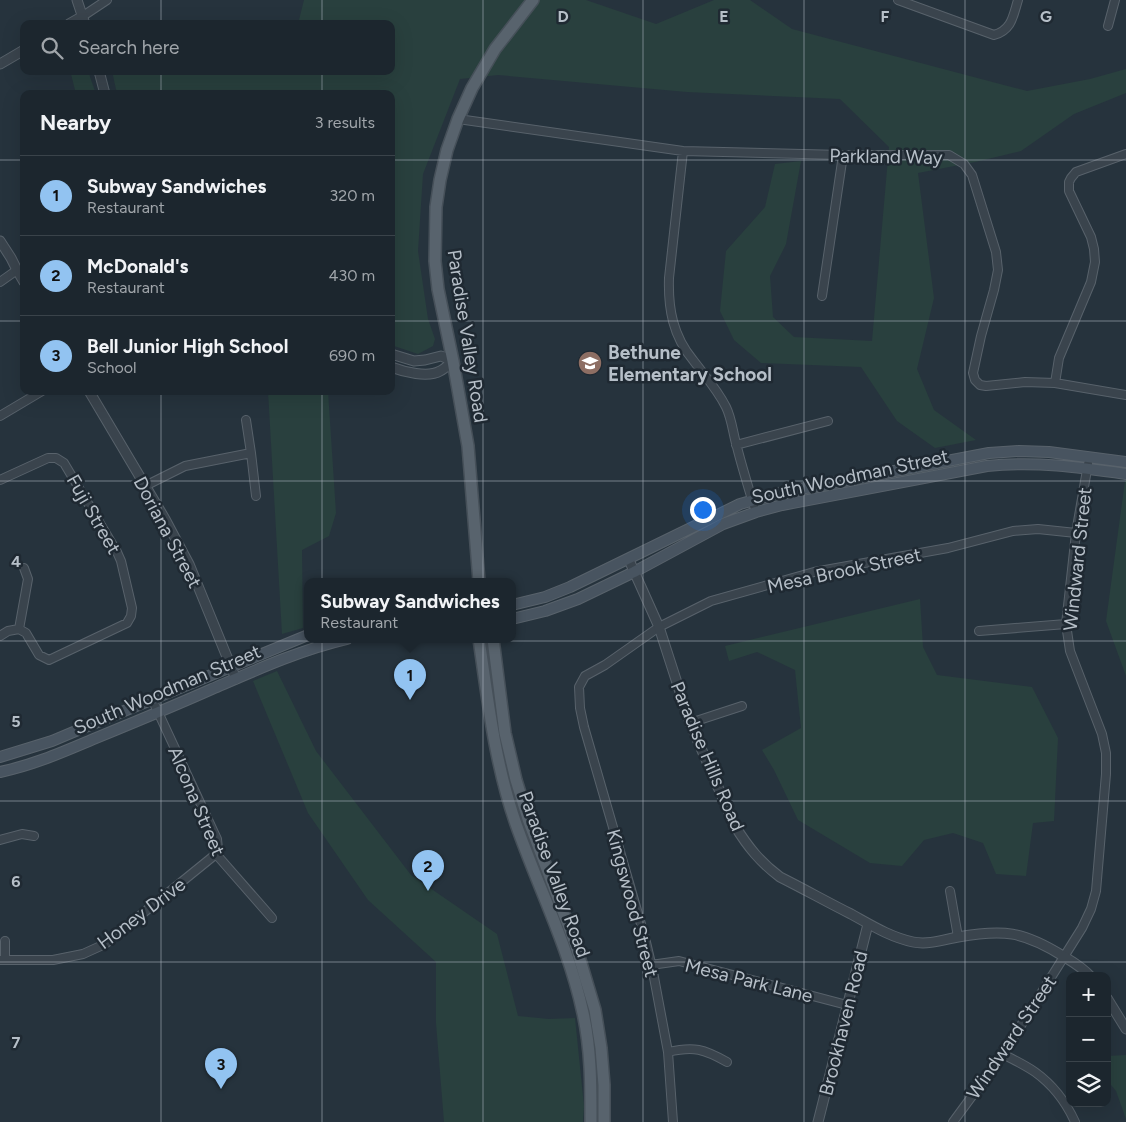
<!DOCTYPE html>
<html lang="en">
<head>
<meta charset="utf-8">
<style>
	:root { --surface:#1c262e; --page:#29323a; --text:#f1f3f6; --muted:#a0a5aa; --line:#3a434a; --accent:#92c3f1 }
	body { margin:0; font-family:Figtree,sans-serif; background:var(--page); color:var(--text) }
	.controls { position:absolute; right:15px; bottom:15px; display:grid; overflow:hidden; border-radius:10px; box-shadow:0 5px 20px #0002 }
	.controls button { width:45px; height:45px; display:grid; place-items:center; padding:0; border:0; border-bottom:1px solid var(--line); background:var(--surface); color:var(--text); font:25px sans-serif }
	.you { position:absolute; left:702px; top:509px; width:18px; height:18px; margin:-12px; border:4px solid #fff; border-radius:50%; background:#1a73e8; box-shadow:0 0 0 8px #1a73e833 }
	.badge { display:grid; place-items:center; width:32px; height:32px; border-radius:50%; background:var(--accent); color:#111; font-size:16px; font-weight:700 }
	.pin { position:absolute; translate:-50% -41px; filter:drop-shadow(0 1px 2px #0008) }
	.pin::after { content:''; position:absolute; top:26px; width:18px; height:15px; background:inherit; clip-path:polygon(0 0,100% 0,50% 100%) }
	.popup { position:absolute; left:304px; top:578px; width:212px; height:65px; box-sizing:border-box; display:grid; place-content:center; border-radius:10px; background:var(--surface); filter:drop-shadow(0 1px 4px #0005); font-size:16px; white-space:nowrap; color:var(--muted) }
	.popup b { font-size:19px; color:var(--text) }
	.popup::after { content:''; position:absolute; left:50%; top:100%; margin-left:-10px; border:10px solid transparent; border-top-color:var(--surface) }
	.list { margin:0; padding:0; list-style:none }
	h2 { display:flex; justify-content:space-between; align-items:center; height:65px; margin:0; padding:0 20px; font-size:21px }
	h2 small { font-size:16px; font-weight:400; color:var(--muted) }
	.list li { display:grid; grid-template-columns:32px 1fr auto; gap:15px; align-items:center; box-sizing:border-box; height:80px; padding:0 20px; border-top:1px solid var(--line) }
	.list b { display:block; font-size:19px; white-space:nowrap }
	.list p { margin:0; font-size:16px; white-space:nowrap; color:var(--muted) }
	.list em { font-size:16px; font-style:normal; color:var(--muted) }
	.icon { flex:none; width:28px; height:28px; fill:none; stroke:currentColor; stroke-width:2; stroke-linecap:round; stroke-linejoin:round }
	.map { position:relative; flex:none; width:1126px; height:1122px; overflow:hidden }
	.search { position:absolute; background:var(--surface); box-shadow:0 5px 20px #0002; left:20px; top:20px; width:375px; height:55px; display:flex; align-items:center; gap:12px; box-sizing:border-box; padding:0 18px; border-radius:10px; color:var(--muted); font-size:19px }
	.panel { position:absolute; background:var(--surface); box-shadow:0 5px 20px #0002; left:20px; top:90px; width:375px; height:305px; border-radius:10px }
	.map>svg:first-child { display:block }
</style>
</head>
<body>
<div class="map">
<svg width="1126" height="1122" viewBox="0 0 1126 1122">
	<rect width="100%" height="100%" fill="#26333d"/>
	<path fill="#29403e" d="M 304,0 L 586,0 L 656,24 L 714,0 L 750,0 L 792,29 L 1027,91 L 1090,79 L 1126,69 L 1126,93 L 1074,114 L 1021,151 L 975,162 L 918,173 L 934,298 L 917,369 L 934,410 L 976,440 L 935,448 L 897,421 L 861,367 L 761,363 L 734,340 L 720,311 L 726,251 L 765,207 L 775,164 L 801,161 L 786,244 L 770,276 L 773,317 L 794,337 L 872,341 L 889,147 L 840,99 L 687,92 L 498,75 L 460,79 L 423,174 L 418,251 L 428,319 L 435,339 L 433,346 L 418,354 L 391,345 L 391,94 L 117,94 L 112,71 L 391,71 L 391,24 L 298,24 Z
		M 79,71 L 88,71 L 96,94 L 76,94 L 71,74 Z
		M 268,391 L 328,391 L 336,513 L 329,536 L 302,550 L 303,628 L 282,634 Z
		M 1125,481 L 1126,481 L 1126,676 L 1106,621 Z
		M 920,599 L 923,647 L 937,675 L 1032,687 L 1058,738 L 1054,821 L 1033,823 L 1026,876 L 996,874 L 983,843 L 953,833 L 924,840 L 902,866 L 870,863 L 798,820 L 774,770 L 762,750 L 801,728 L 795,670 L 757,652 L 729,661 L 725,646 Z
		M 277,671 L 316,751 L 411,875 L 497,934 L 518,1016 L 549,1019 L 575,1018 L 584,1106 L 583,1122 L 444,1122 L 436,1023 L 436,962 L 368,900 L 308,813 L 253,681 Z
		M 1126,1055 L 1126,1119 L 1116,1091 L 1107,1080 L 1107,1056 Z"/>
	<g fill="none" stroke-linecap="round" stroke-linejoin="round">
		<g stroke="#58626b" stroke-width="10">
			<path id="minor" d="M 898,0 L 994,35 C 1012,30 1013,16 1018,0
				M 83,16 L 107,0
				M 1108,26 L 1115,0
				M 458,119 L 683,151 L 843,155 L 949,155 L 964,164 L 972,175 L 996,252 L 998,270 L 994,290 L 981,336 L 973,373 L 975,380 L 980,385 L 986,386 L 1025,382 L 1055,383 L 1126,395
				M 683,151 L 669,278 C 668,309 673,336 693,360 C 705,376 717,389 726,407 C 732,419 733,434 737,447 C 742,467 748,486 754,506
				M 0,282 L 17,270
				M 822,296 L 843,155
				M 1055,383 L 1059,358 L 1091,282 L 1095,262 L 1094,249 L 1091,237 L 1069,191 L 1069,182 L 1071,178 L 1076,172 L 1126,154
				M 0,416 L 42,391
				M 246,420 L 251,453
				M 736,445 L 828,421
				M 0,480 L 48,458 L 56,458 L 64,463 L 117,552 L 121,561 L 132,608 L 131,616 L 127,623 L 49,660 L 39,655 L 26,633 L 19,629
				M 145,486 L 185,466 L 251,453 L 256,496
				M 19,629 L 28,579 L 24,568
				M 979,631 L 1066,624
				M 0,636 L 8,631 L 19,629
				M 152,699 L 217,839 L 218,849 L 216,854
				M 690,723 L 742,706
				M 0,840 L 22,834 L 34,836
				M 216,854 L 272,918
				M 950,891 L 958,937
				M 0,960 L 53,960 L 83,954 L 105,944 L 216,854
				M 5,960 L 5,941
				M 651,965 L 679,961 L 847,1005
				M 668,1052 C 694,1046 704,1049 727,1062
				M 1003,1054 C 1014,1060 1025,1065 1035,1072 C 1053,1085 1066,1102 1075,1122
				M 673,1122 L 668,1052 L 653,972 L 645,938 L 584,727 L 580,708 L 579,687 L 585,676 L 605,665 L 659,627 L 711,601 L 814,572 L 948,548 L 1013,531 L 1038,529 L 1076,533
				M 953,1122 L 1003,1054 L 1082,928 L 1091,909 L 1096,891 L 1106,774 L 1106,753 L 1102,734 L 1070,651 L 1066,624 L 1076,533 L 1088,464"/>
		</g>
		<g stroke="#58626b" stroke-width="11">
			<path id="tertiary" d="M 77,0 L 85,24
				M 69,24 L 83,16
				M 0,64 L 24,50
				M 99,71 L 105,94
				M 0,241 L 11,258 L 17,270 L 24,282
				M 391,354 L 414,361 L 425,360 L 441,356 L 453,361
				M 391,367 C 404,372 428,378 440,371 C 445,369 449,364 453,361
				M 89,391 L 165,519 L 189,564 L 236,679
				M 629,560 L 659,627 L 690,723 L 735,826 C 748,847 760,862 780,877 C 804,889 827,902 851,914 C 871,925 890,937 913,942 C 928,945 943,940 958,937 C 1003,929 1023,931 1063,956 C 1073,962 1082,967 1090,976
				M 1107,998 L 1126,1029
				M 818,1122 L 868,924"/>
		</g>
		<g stroke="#58626b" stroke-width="12">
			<path id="secondary" d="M 512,605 L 545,597 L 570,587 L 740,504 L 779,493 L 989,453 L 1019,451 L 1049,452 L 1126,462
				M 512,619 L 545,611 L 578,599 L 634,572 L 723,524 L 756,512 L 782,505 L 987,466 C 1036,461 1078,467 1126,474
				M 0,757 L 52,741 L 71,733 L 308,635
				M 0,772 C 34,765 65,751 96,738 C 135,722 174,706 212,689 C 256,670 300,650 347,639"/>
		</g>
		<g stroke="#465059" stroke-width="14">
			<path id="primary" d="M 479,581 L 468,446 L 453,361 L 438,289 L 435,261 L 436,207 L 440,180 L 447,150 L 458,119 L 472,88 L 495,49 L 533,0
				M 479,639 C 488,701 495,764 516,824 C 538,887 569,947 583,1013 C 591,1049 591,1085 591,1122
				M 493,639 L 505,733 L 516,780 L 528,819 L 575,943 L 595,1010 L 601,1048 L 604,1085 L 604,1122"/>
		</g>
		<use href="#minor" stroke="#3a444d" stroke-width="8"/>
		<use href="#tertiary" stroke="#3a444d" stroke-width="9"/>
		<use href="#secondary" stroke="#485460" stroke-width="10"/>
		<use href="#primary" stroke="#58636d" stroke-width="11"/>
	</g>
	<path fill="none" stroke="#b6bfc8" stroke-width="1" stroke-opacity="0.55" d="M 161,0 L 161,24M 322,0 L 322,24M 483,0 L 483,1122M 643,0 L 643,1122M 804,0 L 804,1122M 965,0 L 965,1122M 161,71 L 161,94M 322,71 L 322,94M 0,160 L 24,160M 391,160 L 1126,160M 0,321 L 24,321M 391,321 L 1126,321M 161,391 L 161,1122M 322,391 L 322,1122M 0,481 L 1126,481M 0,641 L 1126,641M 0,801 L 1126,801M 0,962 L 1126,962"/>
	<defs>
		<g id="school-disc" transform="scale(1.25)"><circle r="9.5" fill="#8d6e63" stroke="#1f2932"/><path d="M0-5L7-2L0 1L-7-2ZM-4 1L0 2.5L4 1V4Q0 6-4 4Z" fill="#fff"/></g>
	</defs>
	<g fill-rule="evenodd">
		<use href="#school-disc" x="590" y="363"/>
	</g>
	<g text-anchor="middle" stroke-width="5" stroke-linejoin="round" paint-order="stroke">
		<g font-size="19" fill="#b6bfc8" stroke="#1f2932">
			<text transform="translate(886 156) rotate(1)" y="7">Parkland Way</text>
			<text transform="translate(468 336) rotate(81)" y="7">Paradise Valley Road</text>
			<text transform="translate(850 476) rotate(-12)" y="7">South Woodman Street</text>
			<text transform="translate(94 514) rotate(60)" y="7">Fuji Street</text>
			<text transform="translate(168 532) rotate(62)" y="7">Doriana Street</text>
			<text transform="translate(1077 559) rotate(-84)" y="7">Windward Street</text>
			<text transform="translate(844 570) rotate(-12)" y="7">Mesa Brook Street</text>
			<text transform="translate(167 689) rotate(-23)" y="7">South Woodman Street</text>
			<text transform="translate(708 756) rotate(67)" y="7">Paradise Hills Road</text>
			<text transform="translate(197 801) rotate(67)" y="7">Alcona Street</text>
			<text transform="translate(555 874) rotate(70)" y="7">Paradise Valley Road</text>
			<text transform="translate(633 903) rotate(75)" y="7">Kingswood Street</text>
			<text transform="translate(141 913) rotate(-37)" y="7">Honey Drive</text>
			<text transform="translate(749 980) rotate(14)" y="7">Mesa Park Lane</text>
			<text transform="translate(843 1023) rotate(-76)" y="7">Brookhaven Road</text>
			<text transform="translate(1011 1037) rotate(-56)" y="7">Windward Street</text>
		</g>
		<g font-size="19" font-weight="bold" fill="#b6bfc8" stroke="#1f2932" text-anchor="start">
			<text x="608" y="359">Bethune<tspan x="608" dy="22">Elementary School</tspan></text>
		</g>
	</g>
	<g font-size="16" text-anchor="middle" font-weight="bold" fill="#b6bfc8" stroke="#1f2932" stroke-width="5" stroke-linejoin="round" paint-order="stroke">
		<text x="563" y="22">D</text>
		<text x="724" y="22">E</text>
		<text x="885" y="22">F</text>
		<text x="1046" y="22">G</text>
		<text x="16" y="567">4</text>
		<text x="16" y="727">5</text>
		<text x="16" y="887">6</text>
		<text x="16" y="1048">7</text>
	</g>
</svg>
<div class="controls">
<button>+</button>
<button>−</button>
<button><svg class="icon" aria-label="layers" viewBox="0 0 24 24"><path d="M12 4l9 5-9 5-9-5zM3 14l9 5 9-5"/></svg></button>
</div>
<div class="you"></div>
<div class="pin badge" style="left:410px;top:700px">1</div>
<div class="popup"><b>Subway Sandwiches</b>Restaurant</div>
<div class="pin badge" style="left:428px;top:891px">2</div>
<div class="pin badge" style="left:221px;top:1089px">3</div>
<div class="search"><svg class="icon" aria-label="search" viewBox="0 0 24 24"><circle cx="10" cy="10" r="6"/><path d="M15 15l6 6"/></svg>Search here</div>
<section class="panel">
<h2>Nearby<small>3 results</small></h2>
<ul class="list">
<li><span class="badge">1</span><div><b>Subway Sandwiches</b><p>Restaurant</p></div><em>320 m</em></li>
<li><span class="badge">2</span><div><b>McDonald's</b><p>Restaurant</p></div><em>430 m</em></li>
<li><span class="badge">3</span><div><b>Bell Junior High School</b><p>School</p></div><em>690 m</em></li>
</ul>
</section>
</div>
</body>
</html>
